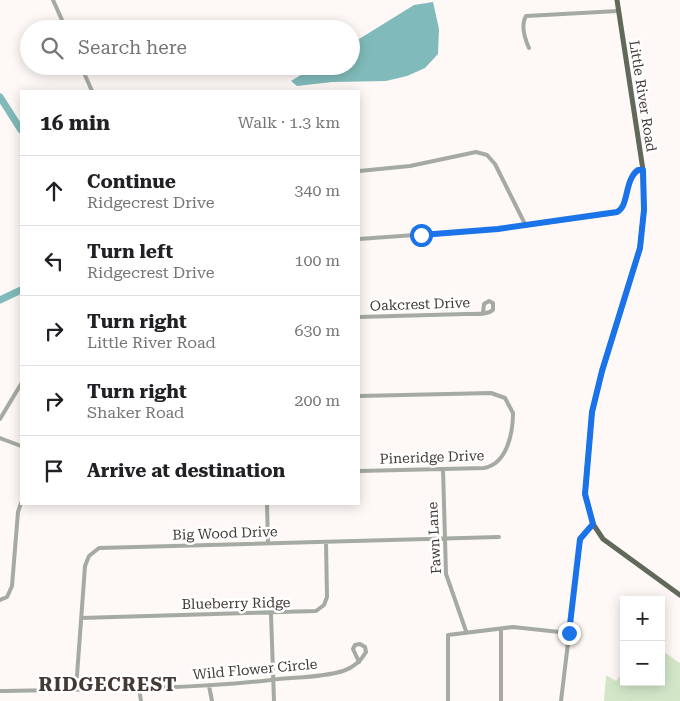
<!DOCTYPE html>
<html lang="en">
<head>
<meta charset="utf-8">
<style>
	:root { --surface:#fff; --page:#f2f2f2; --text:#202124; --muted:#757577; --line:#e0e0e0 }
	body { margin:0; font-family:"Roboto Serif",serif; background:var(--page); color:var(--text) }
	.controls { position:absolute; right:15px; bottom:15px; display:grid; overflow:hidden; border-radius:0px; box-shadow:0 2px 12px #0003 }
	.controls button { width:45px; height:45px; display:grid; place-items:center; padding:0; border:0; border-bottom:1px solid var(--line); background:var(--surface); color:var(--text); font:25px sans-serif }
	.stop { position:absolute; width:15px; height:15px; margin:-11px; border:4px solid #1a73e8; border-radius:50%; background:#fff }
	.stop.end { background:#1a73e8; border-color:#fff; box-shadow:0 1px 5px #0008 }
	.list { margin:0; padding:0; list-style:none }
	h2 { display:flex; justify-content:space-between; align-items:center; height:65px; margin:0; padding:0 20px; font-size:21px }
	h2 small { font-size:16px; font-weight:400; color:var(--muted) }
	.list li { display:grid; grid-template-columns:32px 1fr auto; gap:15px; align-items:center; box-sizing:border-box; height:70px; padding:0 20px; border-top:1px solid var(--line) }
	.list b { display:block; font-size:19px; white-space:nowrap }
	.list p { margin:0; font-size:16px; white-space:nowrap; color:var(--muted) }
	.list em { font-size:16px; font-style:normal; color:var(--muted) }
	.icon { flex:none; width:28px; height:28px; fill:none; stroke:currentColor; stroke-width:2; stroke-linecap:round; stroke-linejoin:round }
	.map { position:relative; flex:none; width:680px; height:701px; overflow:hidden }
	.search { position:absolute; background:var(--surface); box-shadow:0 2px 12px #0003; left:20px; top:20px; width:340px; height:55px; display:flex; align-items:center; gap:12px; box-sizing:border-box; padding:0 18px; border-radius:28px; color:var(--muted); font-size:19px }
	.panel { position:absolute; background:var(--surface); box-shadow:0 2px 12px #0003; left:20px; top:90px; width:340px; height:415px; border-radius:0px }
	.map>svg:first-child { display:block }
</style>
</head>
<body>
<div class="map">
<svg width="680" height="701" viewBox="0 0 680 701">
	<rect width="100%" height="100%" fill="#fef9f7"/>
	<path fill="#d3e7c8" d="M 661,650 L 680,663 L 680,701 L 604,701 L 606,675 L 616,681 L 624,671 L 624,682 L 661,682 Z"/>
	<path fill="#81baba" d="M 433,2 L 439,29 L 438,54 L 425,68 L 407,76 L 386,81 L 332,82 L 297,86 L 291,81 L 315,66 L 351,66 L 351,44 L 414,5 Z"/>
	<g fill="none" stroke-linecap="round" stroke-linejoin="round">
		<path stroke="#81baba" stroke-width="7" d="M 0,97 L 21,130
			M 0,300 L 21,290"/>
		<path stroke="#a5aba2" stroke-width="4" d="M 53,0 L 66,29
			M 529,48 C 525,39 520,26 526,16 L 618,11
			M 81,66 L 92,91
			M 359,171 L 410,166 L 476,152 L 487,155 L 495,164 L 526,226
			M 359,239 L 498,229 L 617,213 C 629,207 624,180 637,170 L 643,170
			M 359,317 L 466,314 C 475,314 487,315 493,310 L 493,303 L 489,301 L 484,304 L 483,313
			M 359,396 L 491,393 L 505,398 L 513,413 C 513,433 507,464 484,468 L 359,471
			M 0,419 L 21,384
			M 0,438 L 21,446
			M 443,469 L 446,574 L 466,631
			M 267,504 L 268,543
			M 0,600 L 7,597 L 12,586 L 18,512 L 21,503
			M 271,614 L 274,701
			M 81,618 L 316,611 L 324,605 L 327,597 L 326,542
			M 209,686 L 212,701
			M 139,688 L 141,701
			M 76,689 L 85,566 L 89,556 L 99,548 L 499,537
			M 0,691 C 90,689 181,690 271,680 C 294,677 320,678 343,671 C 352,668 361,661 366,652 L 365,647 L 360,644 L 355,645 L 353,649 L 359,662
			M 448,701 L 448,635 L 513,627 L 569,633
			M 501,701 L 501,629
			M 561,701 L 580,543 L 584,533 L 593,524"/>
		<path stroke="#60695a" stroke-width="5" d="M 617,0 L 643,170 L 644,210 L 640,248 L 602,371 L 592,412 L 585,494 L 593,524 L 603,539 L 680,595"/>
	</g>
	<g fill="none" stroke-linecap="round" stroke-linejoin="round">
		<path stroke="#1a73e8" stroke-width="6" d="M 421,235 L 498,229 L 617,212 C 629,207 624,180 638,170 L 643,170 L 644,210 L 640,248 L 602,371 L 592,412 L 585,494 L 593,524 L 580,539 L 569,633"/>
	</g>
	<g text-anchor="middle" stroke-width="5" stroke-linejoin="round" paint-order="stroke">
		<g font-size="14" fill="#433935" stroke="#fff">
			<text transform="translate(643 96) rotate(81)" y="5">Little River Road</text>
			<text transform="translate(420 304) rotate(-2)" y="5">Oakcrest Drive</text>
			<text transform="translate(432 457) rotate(-2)" y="5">Pineridge Drive</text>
			<text transform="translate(225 533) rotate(-2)" y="5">Big Wood Drive</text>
			<text transform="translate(434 538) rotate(-93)" y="5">Fawn Lane</text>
			<text transform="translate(236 603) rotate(-1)" y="5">Blueberry Ridge</text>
			<text transform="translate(255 669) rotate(-5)" y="5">Wild Flower Circle</text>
		</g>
		<g font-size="19" font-weight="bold" letter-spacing="1" fill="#433935" stroke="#fff">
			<text x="108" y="691">RIDGECREST</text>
		</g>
	</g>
</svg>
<div class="controls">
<button>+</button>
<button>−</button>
</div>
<div class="stop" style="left:421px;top:235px"></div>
<div class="stop end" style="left:569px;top:633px"></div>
<div class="search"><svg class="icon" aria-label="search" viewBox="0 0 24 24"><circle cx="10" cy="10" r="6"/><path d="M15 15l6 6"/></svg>Search here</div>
<section class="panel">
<h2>16 min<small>Walk · 1.3 km</small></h2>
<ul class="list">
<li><svg class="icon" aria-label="ahead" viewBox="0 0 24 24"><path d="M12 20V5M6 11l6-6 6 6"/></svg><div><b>Continue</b><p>Ridgecrest Drive</p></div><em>340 m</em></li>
<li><svg class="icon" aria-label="left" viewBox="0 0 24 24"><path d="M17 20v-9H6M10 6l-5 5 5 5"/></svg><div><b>Turn left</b><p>Ridgecrest Drive</p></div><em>100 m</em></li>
<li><svg class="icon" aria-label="right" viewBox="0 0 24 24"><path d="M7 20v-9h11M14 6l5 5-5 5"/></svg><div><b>Turn right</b><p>Little River Road</p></div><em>630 m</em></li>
<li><svg class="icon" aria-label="right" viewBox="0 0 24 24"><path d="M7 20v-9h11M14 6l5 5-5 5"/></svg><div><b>Turn right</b><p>Shaker Road</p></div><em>200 m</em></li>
<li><svg class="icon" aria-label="arrive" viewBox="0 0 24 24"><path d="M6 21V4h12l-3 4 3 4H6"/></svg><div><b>Arrive at destination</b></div></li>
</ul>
</section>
</div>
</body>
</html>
